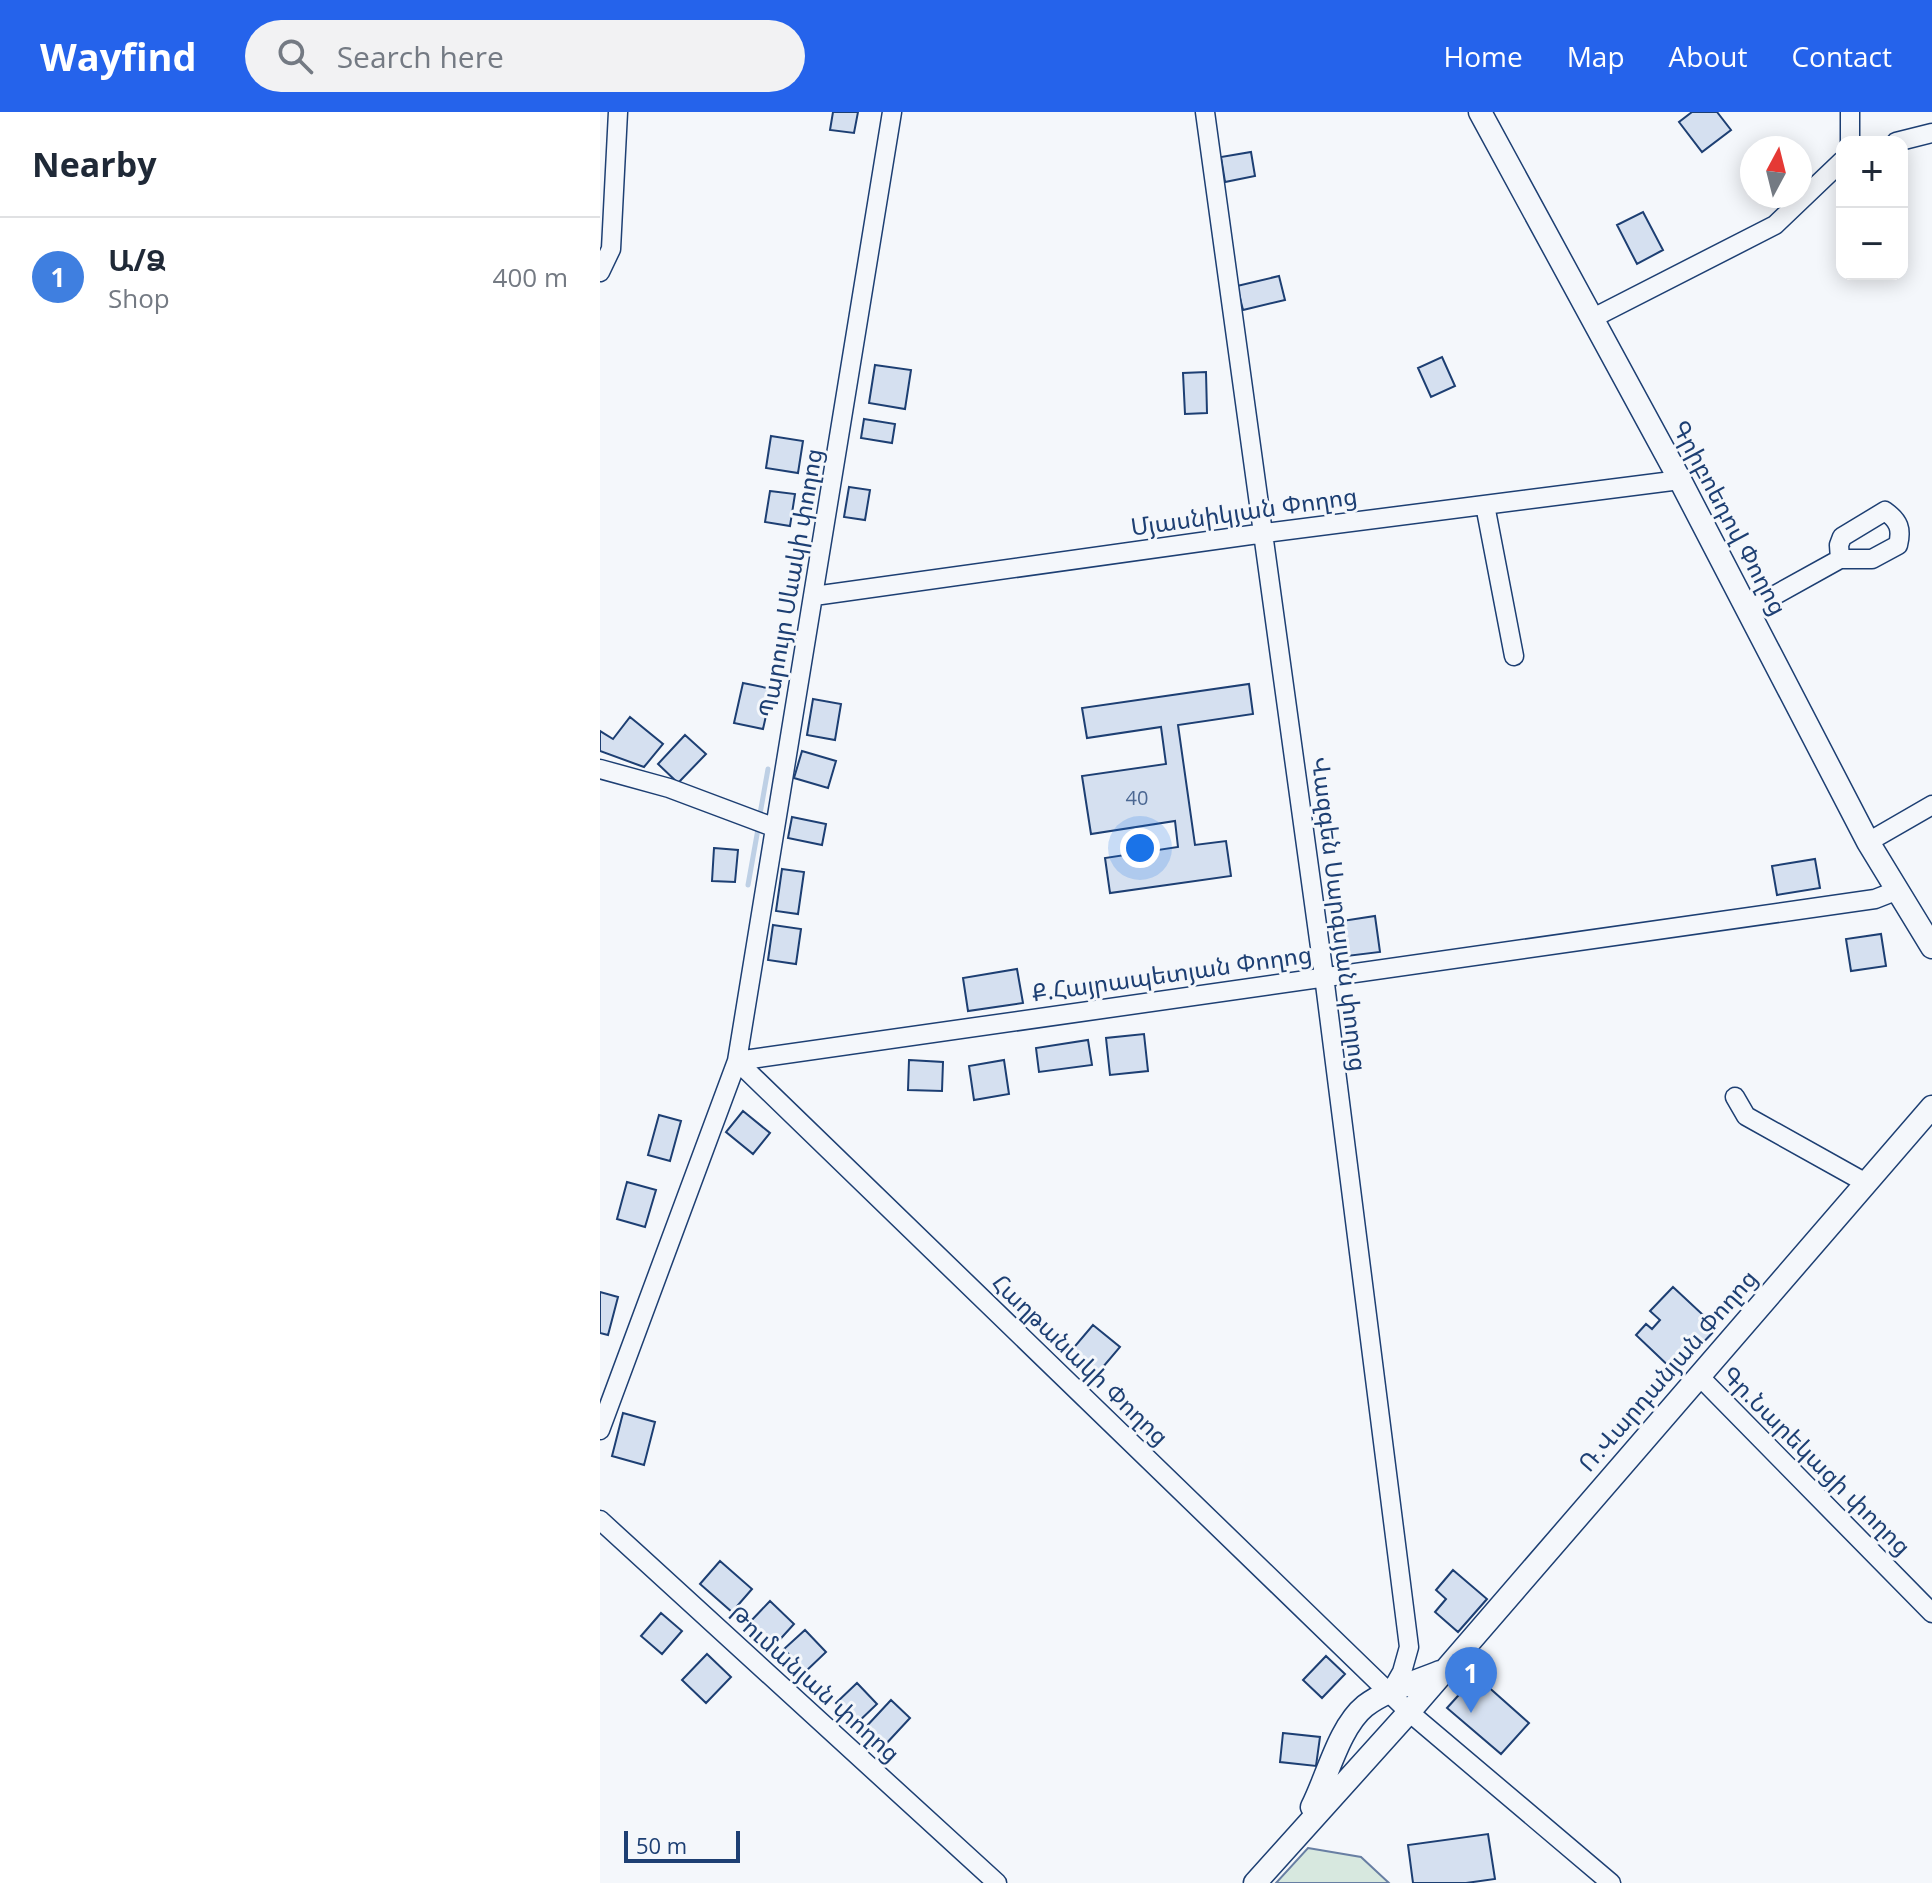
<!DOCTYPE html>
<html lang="en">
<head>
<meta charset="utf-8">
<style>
	:root { --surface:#fff; --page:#f2f2f3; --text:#1f2937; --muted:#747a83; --line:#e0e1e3; --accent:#2563eb }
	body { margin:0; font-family:"Open Sans","Noto Sans Armenian",sans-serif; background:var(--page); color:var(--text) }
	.controls { position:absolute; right:24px; top:24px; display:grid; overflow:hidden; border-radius:16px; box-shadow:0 4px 20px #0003 }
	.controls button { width:72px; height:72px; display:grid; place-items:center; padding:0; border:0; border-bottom:2px solid var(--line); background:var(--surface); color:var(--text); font:40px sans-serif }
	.compass { position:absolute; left:1140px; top:24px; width:72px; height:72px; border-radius:50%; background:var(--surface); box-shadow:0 4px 20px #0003; rotate:7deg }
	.scale { position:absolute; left:24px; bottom:20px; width:116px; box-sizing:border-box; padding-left:8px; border:4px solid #1d3f73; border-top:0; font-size:22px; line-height:28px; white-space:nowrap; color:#1d3f73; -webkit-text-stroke:6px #f4f7fb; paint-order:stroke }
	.you { position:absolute; left:540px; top:736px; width:28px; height:28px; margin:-20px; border:6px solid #fff; border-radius:50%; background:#1a73e8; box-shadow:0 0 0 12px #1a73e833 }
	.badge { display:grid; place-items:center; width:52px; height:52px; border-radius:50%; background:var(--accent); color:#fff; font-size:26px; font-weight:700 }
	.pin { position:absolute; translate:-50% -66px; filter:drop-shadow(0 2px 4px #0008) }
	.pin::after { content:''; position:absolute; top:42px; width:28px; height:24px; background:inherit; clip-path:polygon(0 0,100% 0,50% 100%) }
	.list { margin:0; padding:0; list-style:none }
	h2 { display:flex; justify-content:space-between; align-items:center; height:104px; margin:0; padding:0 32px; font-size:34px }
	h2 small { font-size:26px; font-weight:400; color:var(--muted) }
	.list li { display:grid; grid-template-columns:52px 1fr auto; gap:24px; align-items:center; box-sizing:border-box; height:120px; padding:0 32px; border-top:2px solid var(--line) }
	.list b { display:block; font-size:30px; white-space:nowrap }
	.list p { margin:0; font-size:26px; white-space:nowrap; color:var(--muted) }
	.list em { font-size:26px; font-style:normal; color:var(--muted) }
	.icon { flex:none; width:44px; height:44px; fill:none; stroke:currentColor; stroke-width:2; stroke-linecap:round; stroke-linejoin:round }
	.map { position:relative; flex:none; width:1332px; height:1771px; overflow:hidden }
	header { display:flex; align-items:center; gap:48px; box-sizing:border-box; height:112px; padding:0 40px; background:var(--accent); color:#fff }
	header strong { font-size:38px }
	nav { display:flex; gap:44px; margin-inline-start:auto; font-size:28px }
	.search { width:560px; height:72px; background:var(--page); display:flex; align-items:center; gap:20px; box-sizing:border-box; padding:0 28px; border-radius:44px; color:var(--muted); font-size:30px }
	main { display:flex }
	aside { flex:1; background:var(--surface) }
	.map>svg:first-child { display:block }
</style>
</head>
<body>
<header>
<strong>Wayfind</strong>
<div class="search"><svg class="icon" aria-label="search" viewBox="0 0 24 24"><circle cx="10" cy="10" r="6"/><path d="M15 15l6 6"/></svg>Search here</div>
<nav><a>Home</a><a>Map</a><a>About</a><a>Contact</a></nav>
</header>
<main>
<aside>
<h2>Nearby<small></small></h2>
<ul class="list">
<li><span class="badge" style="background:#3f7fe0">1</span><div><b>Ա/Ձ</b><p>Shop</p></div><em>400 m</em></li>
</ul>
</aside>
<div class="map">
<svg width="1332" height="1771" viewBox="0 0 1332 1771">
	<rect width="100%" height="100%" fill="#f4f7fb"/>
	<path fill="#d7e8df" stroke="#687fa3" stroke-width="2" d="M 708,1736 L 761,1745 L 789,1771 L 676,1771 Z"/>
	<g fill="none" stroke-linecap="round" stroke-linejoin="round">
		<path stroke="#bed0e5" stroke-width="5" d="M 160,702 L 168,657
			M 148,773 L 158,717"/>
	</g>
	<path fill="#d5e0f0" stroke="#1d3f73" stroke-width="2" d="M 233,0 L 258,0 L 254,21 L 230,18 Z
		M 1092,0 L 1117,0 L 1131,18 L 1102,40 L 1079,10 Z
		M 651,40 L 655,64 L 625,70 L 621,45 Z
		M 1043,100 L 1063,138 L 1037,152 L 1017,113 Z
		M 679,164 L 685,188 L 643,198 L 637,174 Z
		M 842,245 L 855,274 L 831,285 L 818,256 Z
		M 275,253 L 311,258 L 305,297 L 269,291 Z
		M 606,260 L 607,301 L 585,302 L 583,261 Z
		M 264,307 L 295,312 L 292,331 L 261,326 Z
		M 171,324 L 203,329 L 198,361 L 166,356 Z
		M 249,375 L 270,378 L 265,408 L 244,405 Z
		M 170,379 L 195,382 L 190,414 L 165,410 Z
		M 143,571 L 172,577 L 163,617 L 134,611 Z
		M 649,572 L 653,602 L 578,613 L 595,733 L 626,729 L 631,764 L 510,781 L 505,746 L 578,735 L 575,709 L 491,722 L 482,664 L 566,652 L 561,615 L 487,626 L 482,596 Z
		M 213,587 L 241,592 L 235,628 L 207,623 Z
		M 30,605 L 63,632 L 44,655 L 0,639 L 0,619 L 13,627 Z
		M 85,623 L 106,642 L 78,671 L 58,652 Z
		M 202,639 L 236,649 L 228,676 L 194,666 Z
		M 192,705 L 226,712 L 222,733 L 188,726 Z
		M 114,736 L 138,738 L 135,770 L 112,769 Z
		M 1215,747 L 1220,776 L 1177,783 L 1172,754 Z
		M 182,757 L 204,760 L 198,802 L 176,799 Z
		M 775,804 L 780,840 L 747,844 L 742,809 Z
		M 173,813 L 201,817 L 196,852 L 168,848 Z
		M 1281,822 L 1286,854 L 1251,859 L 1246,827 Z
		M 417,857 L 423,891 L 368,899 L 363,866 Z
		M 544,922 L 548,959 L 510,963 L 506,926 Z
		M 488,928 L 492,953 L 439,960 L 436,936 Z
		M 309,948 L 343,950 L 342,979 L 308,978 Z
		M 404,948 L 409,982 L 374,988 L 369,954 Z
		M 143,999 L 170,1021 L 153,1042 L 126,1020 Z
		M 59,1003 L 81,1009 L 70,1049 L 48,1043 Z
		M 27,1070 L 56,1078 L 45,1115 L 17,1107 Z
		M 1073,1175 L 1117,1216 L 1075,1260 L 1036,1223 L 1046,1212 L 1052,1217 L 1060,1208 L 1050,1199 Z
		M 0,1180 L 18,1185 L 8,1223 L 0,1221 Z
		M 493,1213 L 520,1235 L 497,1262 L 470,1240 Z
		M 23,1301 L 55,1310 L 44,1353 L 12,1344 Z
		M 120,1449 L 152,1477 L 132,1500 L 100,1472 Z
		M 853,1458 L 887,1487 L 858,1520 L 835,1500 L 846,1487 L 836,1478 Z
		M 170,1489 L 194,1512 L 174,1534 L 149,1511 Z
		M 61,1501 L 82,1519 L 62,1542 L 41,1524 Z
		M 205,1518 L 226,1540 L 205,1560 L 184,1537 Z
		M 107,1542 L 131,1565 L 106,1591 L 82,1568 Z
		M 726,1544 L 745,1562 L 722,1586 L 703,1568 Z
		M 876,1564 L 929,1611 L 901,1642 L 847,1596 Z
		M 257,1571 L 277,1592 L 256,1612 L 236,1591 Z
		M 291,1588 L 310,1606 L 284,1634 L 264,1617 Z
		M 683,1621 L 720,1625 L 716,1654 L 680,1650 Z
		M 888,1722 L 895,1767 L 866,1771 L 813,1771 L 808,1733 Z"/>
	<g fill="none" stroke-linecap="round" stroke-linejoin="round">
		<g stroke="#1d3f73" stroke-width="21">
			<path id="minor" d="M 605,0 L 724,864 L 809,1535 L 802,1560 L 790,1581
				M 1250,0 L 1250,30
				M 1296,30 L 1332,21
				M 0,160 L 11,137 L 18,0
				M 993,206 L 1175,113 L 1242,49
				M 885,393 L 914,544
				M 214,484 L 665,421 L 1080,368
				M 1148,498 L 1240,447 L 1272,447 L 1298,433 C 1302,417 1299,409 1285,399 L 1242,425 L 1239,433 L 1240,447
				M 0,657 L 69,676 L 173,715
				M 1268,730 L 1332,693
				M 137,949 L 809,1600 L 1011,1771
				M 137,949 L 1275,787 L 1298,778
				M 1135,985 L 1146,1004 L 1266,1071
				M 1099,1264 L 1332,1501
				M 0,1318 L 137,949 L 292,0
				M 0,1408 L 397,1771"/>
		</g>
		<g stroke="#1d3f73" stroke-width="25">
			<path id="major" d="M 880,0 L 1080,368 L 1268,730 L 1332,835
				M 712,1695 C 727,1666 739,1615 765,1594 C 786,1578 816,1570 840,1560
				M 655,1771 L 809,1600 L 1332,995"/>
		</g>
		<use href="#minor" stroke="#f4f7fb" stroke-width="18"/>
		<use href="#major" stroke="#f4f7fb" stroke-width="22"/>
	</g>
	<g text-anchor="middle" stroke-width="6" stroke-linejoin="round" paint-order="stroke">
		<g font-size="20" fill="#4b6792">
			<text x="537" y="693">40</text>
		</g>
		<g font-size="24" fill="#1d3f73" stroke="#f4f7fb">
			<text transform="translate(644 400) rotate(-8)" y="8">Մյասնիկյան Փողոց</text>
			<text transform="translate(1129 406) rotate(62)" y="8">Գրիբոեդով Փողոց</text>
			<text transform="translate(191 471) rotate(-80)" y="8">Պարույր Սևակի փողոց</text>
			<text transform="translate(739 802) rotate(83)" y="8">Վազգեն Սարգսյան փողոց</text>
			<text transform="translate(572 862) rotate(-8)" y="8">Ք.Հայրապետյան Փողոց</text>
			<text transform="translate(480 1248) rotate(44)" y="8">Հաղթանակի Փողոց</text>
			<text transform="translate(1068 1259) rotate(-49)" y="8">Ռ.Վարդանյան Փողոց</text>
			<text transform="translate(1216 1349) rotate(45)" y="8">Գր.Նարեկացի փողոց</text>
			<text transform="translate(214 1572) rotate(42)" y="8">Թումանյան փողոց</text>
		</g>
	</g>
</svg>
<div class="controls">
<button>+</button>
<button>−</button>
</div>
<svg class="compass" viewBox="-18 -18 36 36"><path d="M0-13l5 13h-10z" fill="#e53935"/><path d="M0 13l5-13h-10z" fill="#747a83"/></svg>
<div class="scale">50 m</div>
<div class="you"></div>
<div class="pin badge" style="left:871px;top:1601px;background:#3f7fe0">1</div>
</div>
</main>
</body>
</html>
